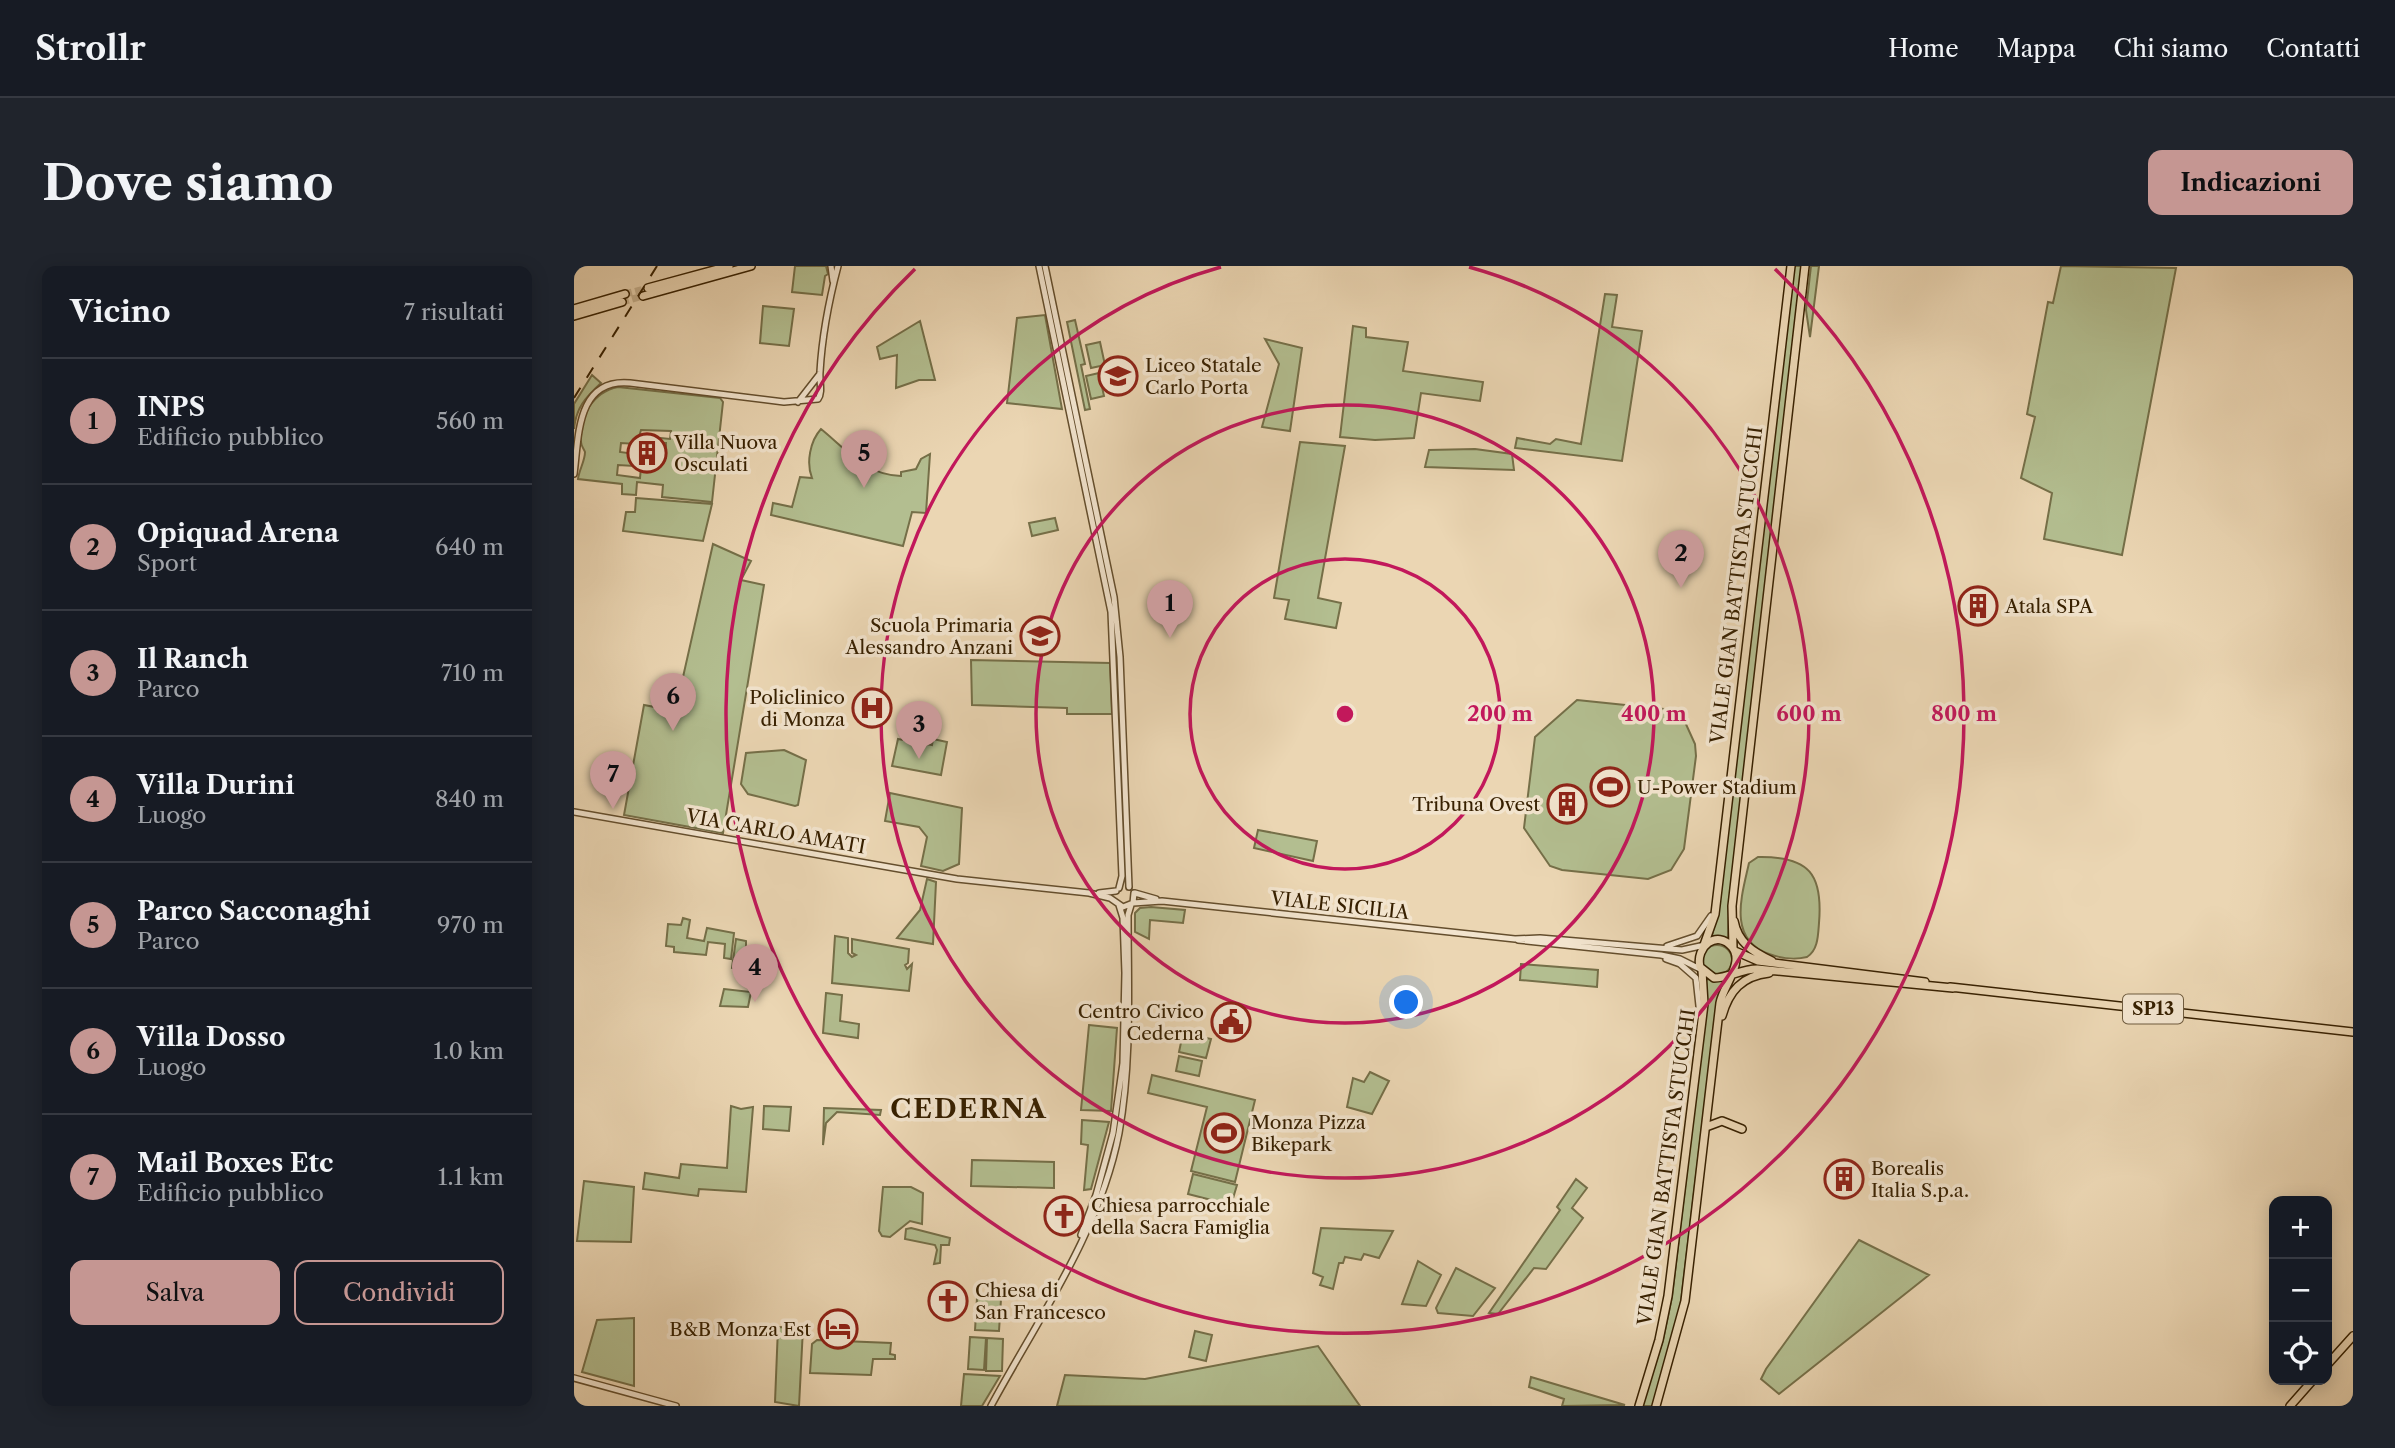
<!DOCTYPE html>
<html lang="it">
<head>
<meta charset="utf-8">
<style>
	:root { --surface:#171b24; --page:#20242c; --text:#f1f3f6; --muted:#9ea1a6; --line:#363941; --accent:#c59692 }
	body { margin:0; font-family:"Libre Caslon Text",serif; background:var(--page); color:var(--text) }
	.controls { position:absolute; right:21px; bottom:21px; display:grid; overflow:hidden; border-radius:14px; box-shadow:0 4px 18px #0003 }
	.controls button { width:63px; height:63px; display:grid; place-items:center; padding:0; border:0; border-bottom:2px solid var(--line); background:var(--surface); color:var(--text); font:35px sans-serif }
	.you { position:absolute; left:833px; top:737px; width:24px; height:24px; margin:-18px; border:5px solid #fff; border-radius:50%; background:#1a73e8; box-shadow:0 0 0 10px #1a73e833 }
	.badge { display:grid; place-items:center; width:46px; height:46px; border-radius:50%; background:var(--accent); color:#111; font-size:23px; font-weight:700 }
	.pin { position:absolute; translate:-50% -58px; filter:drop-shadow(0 2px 4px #0008) }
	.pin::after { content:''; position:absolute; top:37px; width:24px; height:21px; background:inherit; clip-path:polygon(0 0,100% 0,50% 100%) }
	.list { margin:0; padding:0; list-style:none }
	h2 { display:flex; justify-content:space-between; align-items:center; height:91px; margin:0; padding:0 28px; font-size:30px }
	h2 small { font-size:23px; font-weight:400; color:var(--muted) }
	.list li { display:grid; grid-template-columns:46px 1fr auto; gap:21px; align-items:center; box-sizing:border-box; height:126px; padding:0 28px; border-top:2px solid var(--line) }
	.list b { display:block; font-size:26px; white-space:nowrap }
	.list p { margin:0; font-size:23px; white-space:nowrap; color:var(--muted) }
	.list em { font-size:23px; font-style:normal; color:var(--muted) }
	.actions { display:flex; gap:14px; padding:21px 28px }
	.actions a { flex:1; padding:16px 0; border:2px solid var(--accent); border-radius:14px; text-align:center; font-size:24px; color:var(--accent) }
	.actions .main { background:var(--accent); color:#111 }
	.icon { flex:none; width:38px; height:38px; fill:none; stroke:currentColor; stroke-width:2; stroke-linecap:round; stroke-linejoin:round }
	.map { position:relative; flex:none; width:1779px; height:1140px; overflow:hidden; border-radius:14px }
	header { display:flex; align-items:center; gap:42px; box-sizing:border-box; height:98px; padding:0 35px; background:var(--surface); border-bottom:2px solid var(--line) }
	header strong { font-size:33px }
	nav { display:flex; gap:38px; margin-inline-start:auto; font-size:24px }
	.intro { display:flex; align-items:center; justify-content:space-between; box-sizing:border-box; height:168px; padding:0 42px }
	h1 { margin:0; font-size:49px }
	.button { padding:18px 32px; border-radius:14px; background:var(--accent); color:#111; font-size:24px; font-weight:700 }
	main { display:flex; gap:42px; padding:0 42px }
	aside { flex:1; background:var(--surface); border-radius:14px; box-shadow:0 4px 18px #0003 }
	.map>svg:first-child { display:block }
</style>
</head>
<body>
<header>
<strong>Strollr</strong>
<nav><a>Home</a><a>Mappa</a><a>Chi siamo</a><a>Contatti</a></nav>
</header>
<div class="intro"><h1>Dove siamo</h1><a class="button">Indicazioni</a></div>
<main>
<aside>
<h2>Vicino<small>7 risultati</small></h2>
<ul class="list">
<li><span class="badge">1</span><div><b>INPS</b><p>Edificio pubblico</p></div><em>560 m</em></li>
<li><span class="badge">2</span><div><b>Opiquad Arena</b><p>Sport</p></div><em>640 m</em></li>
<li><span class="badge">3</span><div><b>Il Ranch</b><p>Parco</p></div><em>710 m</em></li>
<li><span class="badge">4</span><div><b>Villa Durini</b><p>Luogo</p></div><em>840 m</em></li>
<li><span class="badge">5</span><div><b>Parco Sacconaghi</b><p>Parco</p></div><em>970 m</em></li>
<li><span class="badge">6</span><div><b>Villa Dosso</b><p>Luogo</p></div><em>1.0 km</em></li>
<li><span class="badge">7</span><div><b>Mail Boxes Etc</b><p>Edificio pubblico</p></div><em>1.1 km</em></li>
</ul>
<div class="actions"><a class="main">Salva</a><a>Condividi</a></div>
</aside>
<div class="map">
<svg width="1779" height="1140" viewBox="0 0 1779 1140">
	<rect width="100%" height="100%" fill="#ebd6b3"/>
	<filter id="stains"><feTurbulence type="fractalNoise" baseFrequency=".00286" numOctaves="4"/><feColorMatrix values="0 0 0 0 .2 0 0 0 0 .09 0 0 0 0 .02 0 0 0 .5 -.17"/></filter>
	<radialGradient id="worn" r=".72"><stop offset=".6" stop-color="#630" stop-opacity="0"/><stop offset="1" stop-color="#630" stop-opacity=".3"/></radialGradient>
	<path fill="#b3be90" stroke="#756f48" stroke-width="2" fill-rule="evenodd" d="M 221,0 L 252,0 L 254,8 L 251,10 L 248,29 L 218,26 Z
		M 1220,0 L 1228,0 L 1155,637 L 1154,673 L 1138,670 L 1146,631 Z
		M 1237,0 L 1245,0 L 1236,71 L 1232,44 Z
		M 1487,0 L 1602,2 L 1548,289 L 1470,273 L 1478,227 L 1447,212 L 1461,151 L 1453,148 L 1474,36 L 1479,37 Z
		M 1031,28 L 1043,29 L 1038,61 L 1068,65 L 1048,195 L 941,182 L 943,172 L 976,178 L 982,173 L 1007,178 Z
		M 189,40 L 220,43 L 215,80 L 186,77 Z
		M 471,49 L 488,143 L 433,137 L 443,52 Z
		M 501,54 L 511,98 L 507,99 L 516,143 L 511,144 L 493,56 Z
		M 346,55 L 361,114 L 345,114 L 322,122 L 323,89 L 306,93 L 303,81 Z
		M 779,60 L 792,62 L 792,71 L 834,76 L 829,105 L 909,116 L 906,135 L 847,127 L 840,172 L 801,174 L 766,171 Z
		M 691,73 L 728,82 L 716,165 L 688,161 L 705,98 Z
		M 526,76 L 531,99 L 517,102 L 512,79 Z
		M 525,107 L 530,130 L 517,133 L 512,110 Z
		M 18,109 L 27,117 C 11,132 2,142 0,163 L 0,138 Z
		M 44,121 L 146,132 L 149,136 L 138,236 L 88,231 L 89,219 L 63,216 L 62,229 L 48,228 L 48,218 L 4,213 C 5,204 11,195 11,186 C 10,183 7,180 7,176 C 4,151 19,126 44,121 ZM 67,164 L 97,165 L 96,173 L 68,170 L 67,176 L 74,177 L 74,182 L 86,183 L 87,177 L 92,177 L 92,192 L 68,190 L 66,212 L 43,209 L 44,199 L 60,200 L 61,188 L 46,186 L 47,177 L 63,178 Z
		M 247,163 C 273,184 291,209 327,210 L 327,206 L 342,203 L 347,193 L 356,188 L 352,247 L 338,246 L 329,280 L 197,249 L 199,237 L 218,241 L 226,211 L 238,212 C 232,197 236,175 247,163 Z
		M 726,176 L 771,180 L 744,332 L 767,337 L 762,362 L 711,353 L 715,334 L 700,332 Z
		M 901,183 L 938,188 L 940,204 L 851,201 L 855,184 Z
		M 62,232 L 138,238 L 129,275 L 49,265 L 52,246 L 61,246 Z
		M 481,252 L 484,264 L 458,270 L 455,257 Z
		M 139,278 L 177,295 L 167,314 L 190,319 L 149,567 L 50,549 L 70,439 L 86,442 L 91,418 L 107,420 Z
		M 397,394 L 536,397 L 538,448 L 493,448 L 493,442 L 398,439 Z
		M 1003,434 L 1090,443 L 1111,456 L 1121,478 L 1122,490 L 1110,583 L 1097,604 L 1074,613 L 988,604 L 976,600 L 950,562 L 961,471 Z
		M 324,473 L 358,479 L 359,473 L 373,476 L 367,509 L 318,500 Z
		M 210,484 L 232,494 L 224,539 L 221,540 L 174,528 L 167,518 L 172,487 Z
		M 316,527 L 388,542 L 385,598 L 369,605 L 347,600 L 353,571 L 345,561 L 311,555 Z
		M 684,564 L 743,575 L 739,595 L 680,582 Z
		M 1184,591 C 1236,590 1249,609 1245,657 C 1244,670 1244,684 1233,691 C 1221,694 1206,692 1195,688 C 1153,673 1168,629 1175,597 Z
		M 353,613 L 362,616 L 359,678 L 323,672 L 346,644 Z
		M 577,641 L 611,644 L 609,657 L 576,654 L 575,673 L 561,666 L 561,647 L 566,642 Z
		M 109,652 L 116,654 L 113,672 L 130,675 L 133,662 L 160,667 L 157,693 L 150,692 L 151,678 L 134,676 L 132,689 L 100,686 L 100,681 L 92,680 L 94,658 L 107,659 Z
		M 261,670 L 274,672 L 274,687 L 278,691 L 282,689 L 278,687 L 278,673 L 335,683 L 334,697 L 331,699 L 333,703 L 338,698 L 335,725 L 258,717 Z
		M 162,673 L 172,675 L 172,683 L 199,686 L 196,707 L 158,702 Z
		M1128 694a15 15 0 1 1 30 0a15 15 0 1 1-30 0Z
		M 947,698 L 1024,704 L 1023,721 L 946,714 Z
		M 1132,713 L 1149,715 L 1143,735 L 1106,1043 L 1080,1140 L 1068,1140 L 1089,1074 L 1098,1031 L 1133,736 Z
		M 150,723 L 177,726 L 174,741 L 146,740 Z
		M 252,727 L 268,729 L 266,755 L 285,758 L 284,772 L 249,767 Z
		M 515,759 L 543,762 L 537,845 L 507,844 Z
		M 609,767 L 637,773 L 632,792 L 605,786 Z
		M 605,790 L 628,795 L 625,810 L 602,805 Z
		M 796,806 L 815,815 L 798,848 L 773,841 L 779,812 L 790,816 Z
		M 578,809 L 681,834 L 661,916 L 617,905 L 633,841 L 574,827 Z
		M 157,840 L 167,843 L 179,841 L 172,926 L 125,923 L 124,930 L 69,923 L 71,907 L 105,912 L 107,898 L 153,902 Z
		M 190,840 L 217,841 L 215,865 L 189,863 Z
		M 250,842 L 307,844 L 306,849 L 263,846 L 252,857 L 249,879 Z
		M 508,854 L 535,856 L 517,923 L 510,924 L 514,879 L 507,878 Z
		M 398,894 L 480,896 L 480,922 L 397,920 Z
		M 619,908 L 663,919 L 657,939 L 614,928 Z
		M 1002,913 L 1013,922 L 998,942 L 1009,952 L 972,1003 L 960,1002 L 924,1048 L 915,1047 L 986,944 L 983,941 Z
		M 10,915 L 60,921 L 57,976 L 3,975 Z
		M 309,921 L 337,921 L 349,927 L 348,958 L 336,955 L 316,971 L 308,970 L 305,965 Z
		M 337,962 L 376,972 L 375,979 L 367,979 L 366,997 L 360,998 L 363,984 L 361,979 L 331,973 L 332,963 Z
		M 747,962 L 819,965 L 805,992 L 790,988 L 787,994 L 771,991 L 769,997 L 765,997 L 759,1023 L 746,1019 L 749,1011 L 739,1007 Z
		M 1285,974 L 1355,1009 L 1205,1128 L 1187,1113 L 1192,1103 Z
		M 844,995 L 867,1009 L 852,1040 L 828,1038 Z
		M 882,1002 L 921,1022 L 899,1050 L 864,1047 L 862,1042 Z
		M 403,1032 L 427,1033 L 425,1065 L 401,1064 Z
		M 60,1052 L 60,1120 L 8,1106 L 23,1054 Z
		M 204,1061 L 229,1062 L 225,1140 L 201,1136 Z
		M 621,1065 L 638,1069 L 632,1095 L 615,1091 Z
		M 396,1071 L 412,1072 L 410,1104 L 394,1103 Z
		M 413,1072 L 429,1073 L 428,1105 L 412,1105 Z
		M 243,1074 L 317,1077 L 316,1088 L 321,1089 L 321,1093 L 299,1093 L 297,1109 L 236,1107 L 238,1078 Z
		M 744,1080 L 786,1140 L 483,1140 L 491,1109 L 571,1113 Z
		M 390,1108 L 426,1110 L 408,1140 L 387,1140 Z
		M 957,1111 L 1051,1139 L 988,1140 L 990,1133 L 955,1121 Z"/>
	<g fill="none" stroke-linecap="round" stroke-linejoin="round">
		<path stroke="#c7b28f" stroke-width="7" stroke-dasharray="7 3.5" stroke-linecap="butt" d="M 51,28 L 74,22
			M 48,36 L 69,30"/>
		<g stroke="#644e2d" stroke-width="8">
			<path id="minor" d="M 257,0 L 259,15
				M 465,0 L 537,346 L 548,610 L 545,622
				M 471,0 L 540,331 L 546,391 L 555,621
				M 224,136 L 245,109
				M 0,208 C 5,171 2,112 56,117 L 210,136 L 244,133 C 249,126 245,115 246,106 C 248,71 255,34 264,0
				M 0,546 L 383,613 L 515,627 L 536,632 L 549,641 L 559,637 L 560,627
				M 525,627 L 542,625
				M 561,627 L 582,633
				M 559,637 L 588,635 L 941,673 L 966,672 L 1108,684 L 1131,679
				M 944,674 L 1087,689 L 1106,693 L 1126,703
				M 1093,680 L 1123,670 L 1137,650
				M 1092,693 L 1106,698 L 1122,712 L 1126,749
				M 507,969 L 522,929 L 539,867 L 549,797 L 551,707 L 549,652 L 545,639
				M 0,1112 L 102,1140
				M 417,1140 C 464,1053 526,966 545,867 C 558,794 554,722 554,649 L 557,639"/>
		</g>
		<g stroke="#372000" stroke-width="10">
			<path id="major" d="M 74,22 L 155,0
				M 69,30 L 177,0
				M 0,43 L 51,28
				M 0,50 L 48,36
				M 1160,655 C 1164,677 1179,686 1198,695
				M 1130,679 L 1141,648 L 1217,0
				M 1159,682 L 1158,640 L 1231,0
				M 1161,685 L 1184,695 L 1351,716
				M 1376,721 L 1779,766
				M 1148,750 C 1155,725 1168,710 1195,707
				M 1132,861 L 1148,855 L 1168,863
				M 1753,1099 L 1779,1070
				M 1065,1140 L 1085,1074 L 1094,1030 L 1130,738 L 1128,705
				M 1082,1140 L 1111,1035 L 1146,737 C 1149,720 1171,696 1158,681 C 1143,663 1121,681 1126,701 L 1140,712 C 1155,712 1167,703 1183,703 L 1379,722
				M 1716,1140 L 1739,1114"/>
		</g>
		<use href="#minor" stroke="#f2e4ce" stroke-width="5"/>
		<use href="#major" stroke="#ebd6b3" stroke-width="7"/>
		<path stroke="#372000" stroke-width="2" stroke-dasharray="12 12" stroke-linecap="butt" d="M 0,132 L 83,0"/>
	</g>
	<g fill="none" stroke="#c2185b" stroke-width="3.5">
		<circle cx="771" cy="448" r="155"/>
		<circle cx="771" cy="448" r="309"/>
		<path d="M895 1A464 464 0 1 1 647 1"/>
		<path d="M1201 3A619 619 0 1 1 341 3"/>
	</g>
	<defs>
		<g id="school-ring" transform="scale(2.0125)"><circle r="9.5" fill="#f2e4ce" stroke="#8f2418" stroke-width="1.5"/><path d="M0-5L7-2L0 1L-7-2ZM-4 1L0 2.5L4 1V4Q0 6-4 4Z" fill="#8f2418"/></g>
		<g id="building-ring" transform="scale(2.0125)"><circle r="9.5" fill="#f2e4ce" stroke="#8f2418" stroke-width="1.5"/><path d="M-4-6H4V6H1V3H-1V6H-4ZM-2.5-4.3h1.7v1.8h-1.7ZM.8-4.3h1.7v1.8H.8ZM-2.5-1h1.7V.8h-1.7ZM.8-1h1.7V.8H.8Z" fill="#8f2418"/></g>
		<g id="hospital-ring" transform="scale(2.0125)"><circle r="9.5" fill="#f2e4ce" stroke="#8f2418" stroke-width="1.5"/><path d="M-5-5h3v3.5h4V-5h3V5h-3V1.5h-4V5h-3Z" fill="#8f2418"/></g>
		<g id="stadium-ring" transform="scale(2.0125)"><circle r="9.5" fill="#f2e4ce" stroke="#8f2418" stroke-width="1.5"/><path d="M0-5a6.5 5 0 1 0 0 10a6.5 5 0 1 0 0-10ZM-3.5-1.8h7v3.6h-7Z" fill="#8f2418"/></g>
		<g id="civic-ring" transform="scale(2.0125)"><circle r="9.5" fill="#f2e4ce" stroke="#8f2418" stroke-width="1.5"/><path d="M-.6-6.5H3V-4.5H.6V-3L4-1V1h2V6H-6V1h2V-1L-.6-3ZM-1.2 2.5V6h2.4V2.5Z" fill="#8f2418"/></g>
		<g id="church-ring" transform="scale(2.0125)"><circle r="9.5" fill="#f2e4ce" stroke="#8f2418" stroke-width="1.5"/><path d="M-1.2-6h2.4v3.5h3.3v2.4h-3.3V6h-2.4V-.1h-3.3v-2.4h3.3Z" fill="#8f2418"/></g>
		<g id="hotel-ring" transform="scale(2.0125)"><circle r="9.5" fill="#f2e4ce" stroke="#8f2418" stroke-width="1.5"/><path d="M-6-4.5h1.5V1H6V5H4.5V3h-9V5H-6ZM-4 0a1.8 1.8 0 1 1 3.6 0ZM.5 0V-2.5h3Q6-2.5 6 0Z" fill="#8f2418"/></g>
	</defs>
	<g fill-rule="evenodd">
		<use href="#school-ring" x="544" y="110"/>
		<use href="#building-ring" x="73" y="187"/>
		<use href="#building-ring" x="1404" y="340"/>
		<use href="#school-ring" x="466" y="370"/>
		<use href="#hospital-ring" x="298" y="442"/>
		<use href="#stadium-ring" x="1036" y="521"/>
		<use href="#building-ring" x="993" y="538"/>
		<use href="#civic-ring" x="657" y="756"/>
		<use href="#stadium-ring" x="650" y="867"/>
		<use href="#building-ring" x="1270" y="913"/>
		<use href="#church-ring" x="490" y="950"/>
		<use href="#church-ring" x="374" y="1035"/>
		<use href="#hotel-ring" x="264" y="1063"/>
	</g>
	<g text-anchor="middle" stroke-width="7" stroke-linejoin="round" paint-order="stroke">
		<rect fill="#f2e4ce" stroke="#6f5b3e" stroke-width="2" x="1549" y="728.5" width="60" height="29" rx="5"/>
		<g font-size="18" font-weight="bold" fill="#372000">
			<text x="1579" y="749">SP13</text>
		</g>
		<g font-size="19" fill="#372000" stroke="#f2e4ce" text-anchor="start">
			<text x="571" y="106">Liceo Statale<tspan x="571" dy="22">Carlo Porta</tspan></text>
			<text x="100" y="183">Villa Nuova<tspan x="100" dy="22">Osculati</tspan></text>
			<text x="1431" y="347">Atala SPA</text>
			<text x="439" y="366" text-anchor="end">Scuola Primaria<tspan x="439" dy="22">Alessandro Anzani</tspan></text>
			<text x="271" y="438" text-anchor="end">Policlinico<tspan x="271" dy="22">di Monza</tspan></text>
			<text x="1063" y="528">U-Power Stadium</text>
			<text x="966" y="545" text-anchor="end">Tribuna Ovest</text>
			<text x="630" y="752" text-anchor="end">Centro Civico<tspan x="630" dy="22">Cederna</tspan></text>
			<text x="677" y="863">Monza Pizza<tspan x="677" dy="22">Bikepark</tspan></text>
			<text x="1297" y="909">Borealis<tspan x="1297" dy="22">Italia S.p.a.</tspan></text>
			<text x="517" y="946">Chiesa parrocchiale<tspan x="517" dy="22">della Sacra Famiglia</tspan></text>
			<text x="401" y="1031">Chiesa di<tspan x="401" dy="22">San Francesco</tspan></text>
			<text x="237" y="1070" text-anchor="end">B&amp;B Monza Est</text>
		</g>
		<g font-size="19" fill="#372000" stroke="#f2e4ce">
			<text transform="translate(1162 319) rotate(-83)" y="7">VIALE GIAN BATTISTA STUCCHI</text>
			<text transform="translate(202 565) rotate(10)" y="7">VIA CARLO AMATI</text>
			<text transform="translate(766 639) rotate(6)" y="7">VIALE SICILIA</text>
			<text transform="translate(1092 901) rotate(-82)" y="7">VIALE GIAN BATTISTA STUCCHI</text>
		</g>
		<g font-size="26" font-weight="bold" letter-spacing="2" fill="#372000" stroke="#f2e4ce">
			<text x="395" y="852">CEDERNA</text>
		</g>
	</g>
	<circle cx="771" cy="448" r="10" fill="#c2185b" stroke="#f2e4ce" stroke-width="3.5"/>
	<g font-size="21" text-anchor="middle" font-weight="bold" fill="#c2185b" stroke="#f2e4ce" stroke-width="7" stroke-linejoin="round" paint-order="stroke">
		<text x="926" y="455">200 m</text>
		<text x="1080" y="455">400 m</text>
		<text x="1235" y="455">600 m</text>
		<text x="1390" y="455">800 m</text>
	</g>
	<rect width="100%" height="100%" filter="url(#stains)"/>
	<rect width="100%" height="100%" fill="url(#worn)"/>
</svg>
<div class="controls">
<button>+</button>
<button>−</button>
<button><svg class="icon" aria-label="locate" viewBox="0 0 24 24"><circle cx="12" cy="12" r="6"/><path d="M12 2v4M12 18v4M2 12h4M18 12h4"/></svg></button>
</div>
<div class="you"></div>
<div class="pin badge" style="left:596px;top:372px">1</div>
<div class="pin badge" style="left:1107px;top:322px">2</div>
<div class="pin badge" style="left:345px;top:493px">3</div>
<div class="pin badge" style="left:181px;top:736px">4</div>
<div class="pin badge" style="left:290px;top:222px">5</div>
<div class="pin badge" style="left:99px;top:465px">6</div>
<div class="pin badge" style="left:39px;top:543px">7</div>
</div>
</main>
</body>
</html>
